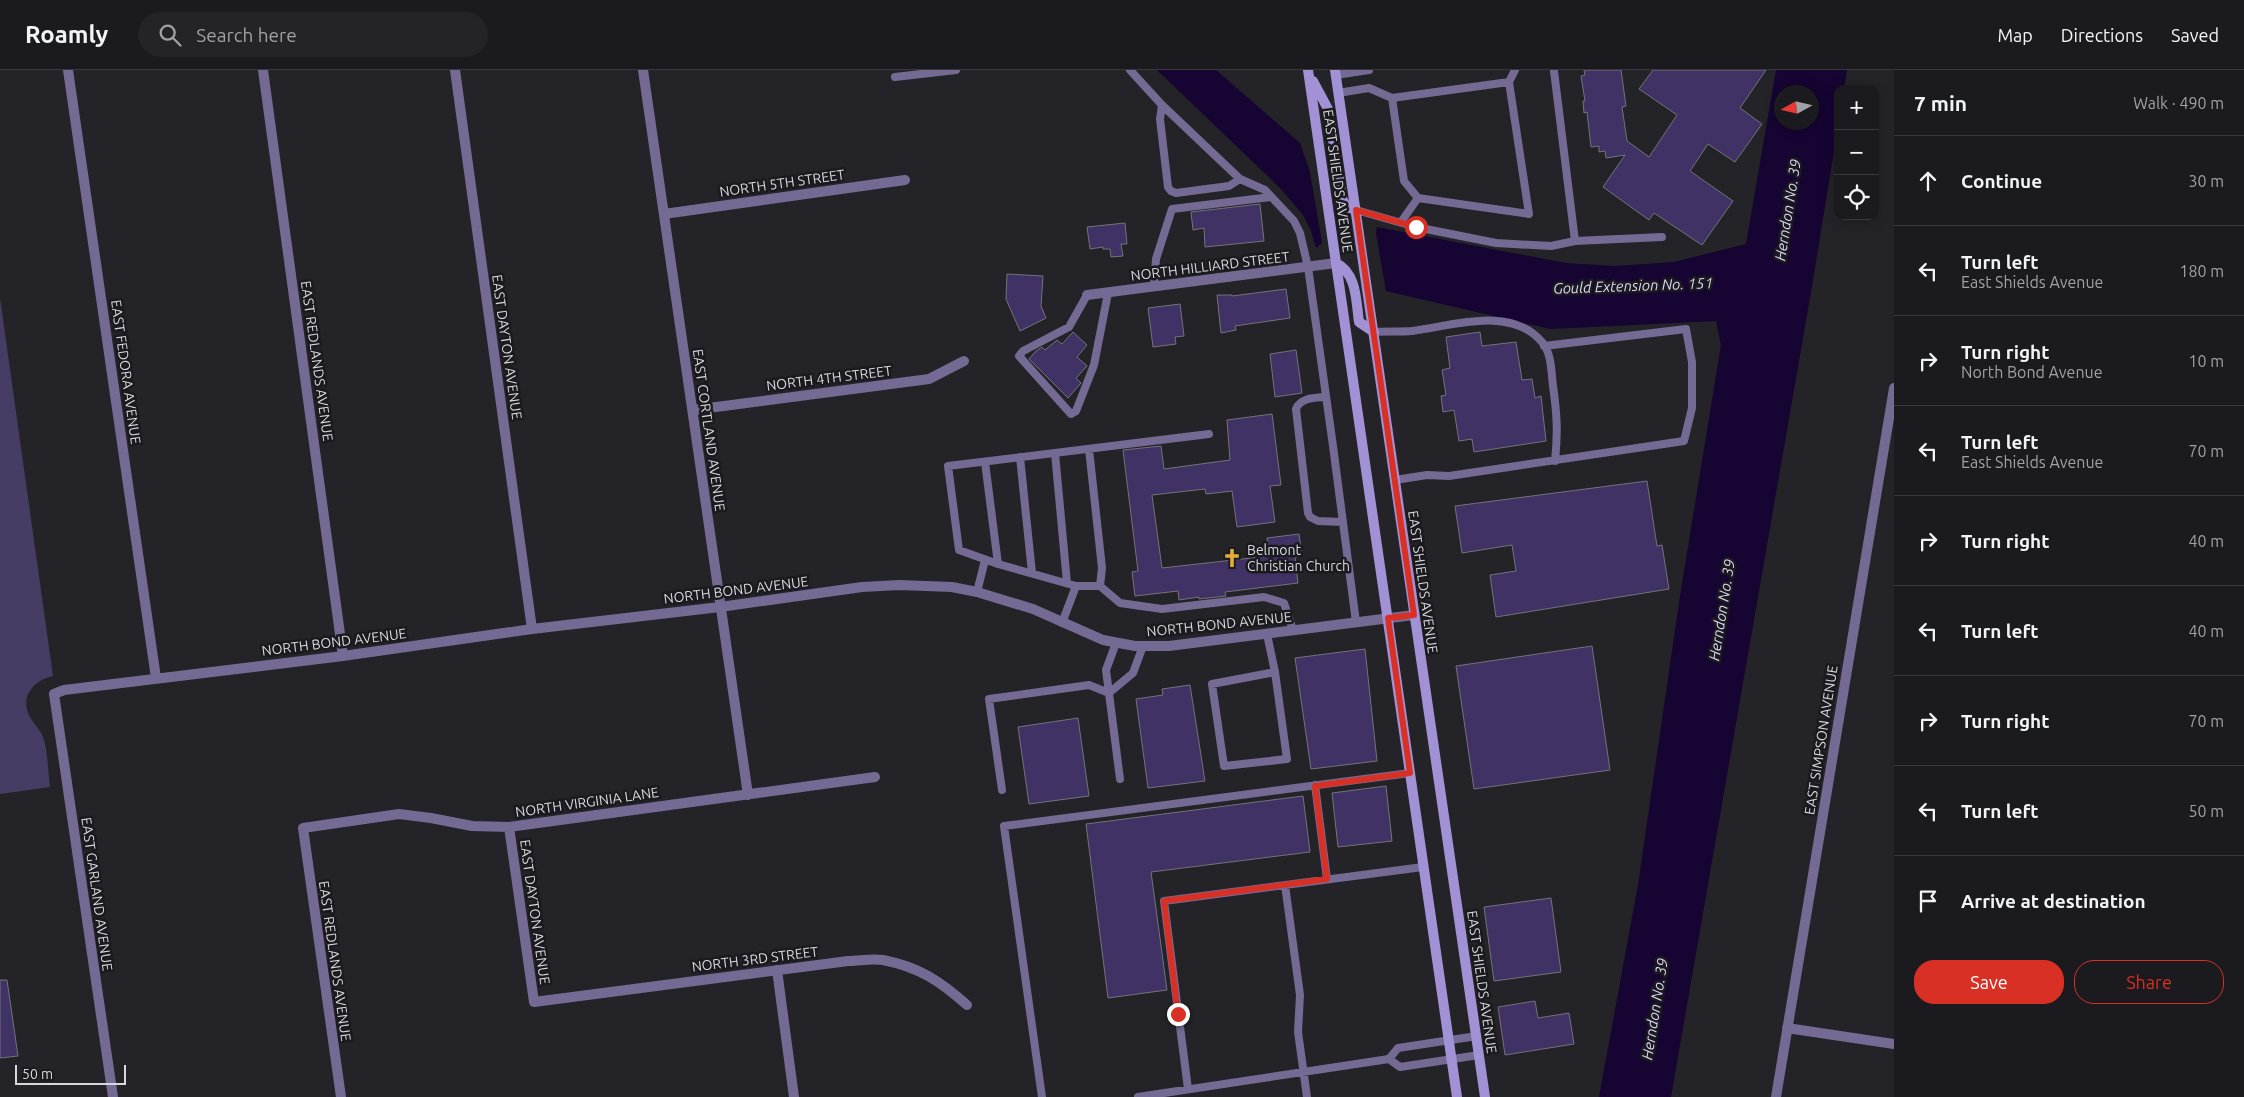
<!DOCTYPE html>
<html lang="en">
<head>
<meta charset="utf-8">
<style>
	:root { --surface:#1b1a1e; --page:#242327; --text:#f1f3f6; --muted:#a0a1a4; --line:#39383c; --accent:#d93025 }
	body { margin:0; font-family:Ubuntu,sans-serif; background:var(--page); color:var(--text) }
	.controls { position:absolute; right:15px; top:15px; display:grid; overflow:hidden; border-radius:10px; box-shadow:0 2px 12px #0003 }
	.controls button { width:45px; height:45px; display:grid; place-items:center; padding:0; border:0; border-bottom:1px solid var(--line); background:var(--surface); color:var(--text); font:25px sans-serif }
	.compass { position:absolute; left:1774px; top:15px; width:45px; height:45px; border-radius:50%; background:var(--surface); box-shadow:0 2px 12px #0003; rotate:262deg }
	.scale { position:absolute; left:15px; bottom:12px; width:111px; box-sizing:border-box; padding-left:5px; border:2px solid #d9d8dc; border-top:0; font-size:14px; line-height:18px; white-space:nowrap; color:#d9d8dc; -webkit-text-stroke:4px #1b1a1f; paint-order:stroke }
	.stop { position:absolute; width:15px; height:15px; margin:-11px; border:4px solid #d93025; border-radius:50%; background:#fff }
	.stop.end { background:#d93025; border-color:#fff; box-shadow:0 1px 5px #0008 }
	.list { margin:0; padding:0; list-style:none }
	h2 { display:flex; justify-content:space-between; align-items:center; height:65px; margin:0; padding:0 20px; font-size:21px }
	h2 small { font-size:16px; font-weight:400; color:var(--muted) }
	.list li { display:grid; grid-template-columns:32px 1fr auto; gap:15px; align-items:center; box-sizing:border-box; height:90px; padding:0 20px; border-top:1px solid var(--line) }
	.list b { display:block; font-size:19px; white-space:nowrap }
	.list p { margin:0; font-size:16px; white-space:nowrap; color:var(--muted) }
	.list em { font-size:16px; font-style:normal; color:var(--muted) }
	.actions { display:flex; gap:10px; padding:15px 20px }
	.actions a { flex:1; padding:11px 0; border:1px solid var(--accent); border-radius:20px; text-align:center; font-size:18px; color:var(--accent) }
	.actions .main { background:var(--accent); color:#fff }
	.icon { flex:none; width:28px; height:28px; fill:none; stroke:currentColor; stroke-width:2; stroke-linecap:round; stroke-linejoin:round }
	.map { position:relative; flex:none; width:1894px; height:1027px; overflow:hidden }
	header { display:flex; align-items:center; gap:30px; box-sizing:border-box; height:70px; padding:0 25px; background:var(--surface); border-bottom:1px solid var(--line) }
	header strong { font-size:24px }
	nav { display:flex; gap:28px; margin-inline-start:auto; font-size:18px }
	.search { width:350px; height:45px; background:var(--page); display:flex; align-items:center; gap:12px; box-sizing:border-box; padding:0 18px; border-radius:28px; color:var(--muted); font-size:19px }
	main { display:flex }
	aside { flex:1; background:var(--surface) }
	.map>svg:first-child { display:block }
</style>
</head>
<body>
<header>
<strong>Roamly</strong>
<div class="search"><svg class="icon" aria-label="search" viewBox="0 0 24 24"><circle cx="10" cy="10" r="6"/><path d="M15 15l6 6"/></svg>Search here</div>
<nav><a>Map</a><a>Directions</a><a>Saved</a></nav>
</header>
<main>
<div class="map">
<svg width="1894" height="1027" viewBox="0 0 1894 1027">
	<rect width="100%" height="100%" fill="#242328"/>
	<path fill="#473d64" d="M 0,228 L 53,606 C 36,610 21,623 28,643 C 32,653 41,659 44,670 C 48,685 48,702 50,717 L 0,724 Z"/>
	<path fill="#160432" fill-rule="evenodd" d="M 1157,0 L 1216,0 L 1300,73 L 1310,102 L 1322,173 L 1316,178 L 1311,161 L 1303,145 L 1280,118 Z
		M 1776,0 L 1847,0 L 1844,19 L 1838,19 L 1838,57 L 1811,222 L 1671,1027 L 1599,1027 L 1638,815 L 1680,526 L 1721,275 L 1716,251 L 1550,259 L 1386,221 L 1376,163 L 1377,157 L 1566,193 L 1615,196 L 1674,192 L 1746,174 ZM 1782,22 L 1812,22 L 1812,52 L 1782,52 Z"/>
	<path fill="#403265" stroke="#747379" d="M 1584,0 L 1621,0 L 1626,36 L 1622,37 L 1627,71 L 1649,87 L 1677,45 L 1639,19 L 1653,0 L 1766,0 L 1740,38 L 1762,54 L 1735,92 L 1708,74 L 1690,101 L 1733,131 L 1702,175 L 1654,143 L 1649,150 L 1603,117 L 1625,85 L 1606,88 L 1605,81 L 1599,82 L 1599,76 L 1591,77 L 1587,42 L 1584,43 L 1583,31 L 1585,31 L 1581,6 L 1585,5 Z
		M 1260,134 L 1264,171 L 1205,177 L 1204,158 L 1193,160 L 1191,142 Z
		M 1125,153 L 1127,174 L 1121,174 L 1123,186 L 1111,187 L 1110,179 L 1103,179 L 1103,177 L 1090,179 L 1087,157 Z
		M 1007,204 L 1043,206 L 1041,236 L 1046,248 L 1020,261 L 1006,229 Z
		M 1286,219 L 1290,248 L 1235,256 L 1236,260 L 1221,263 L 1217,225 L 1232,225 L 1232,226 Z
		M 1180,234 L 1184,266 L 1175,267 L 1176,274 L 1153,277 L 1148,238 Z
		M 1073,262 L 1087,275 L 1077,287 L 1087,296 L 1076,308 L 1081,313 L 1068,328 L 1029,289 L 1036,281 L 1042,277 L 1045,280 L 1057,270 L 1062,274 Z
		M 1480,262 L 1482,276 L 1516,272 L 1522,310 L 1532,309 L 1535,328 L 1541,326 L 1546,371 L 1474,382 L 1472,369 L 1459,371 L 1454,340 L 1443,342 L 1441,326 L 1446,325 L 1442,300 L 1450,298 L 1446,267 Z
		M 1296,280 L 1302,323 L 1275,327 L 1270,284 Z
		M 1272,344 L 1281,415 L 1270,416 L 1275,452 L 1237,457 L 1232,421 L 1206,424 L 1205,419 L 1152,425 L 1162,498 L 1269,486 L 1267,468 L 1299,464 L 1302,486 L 1295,487 L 1298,513 L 1225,522 L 1226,526 L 1199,529 L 1199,527 L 1179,530 L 1178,521 L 1135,526 L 1132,502 L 1138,501 L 1123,380 L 1161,376 L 1164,399 L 1230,390 L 1227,350 Z
		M 1647,411 L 1657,476 L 1662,475 L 1669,519 L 1496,547 L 1490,505 L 1516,501 L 1512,475 L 1462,483 L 1455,436 Z
		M 1592,576 L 1610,700 L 1474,719 L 1456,596 Z
		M 1365,579 L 1377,691 L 1311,699 L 1295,588 Z
		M 1190,615 L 1205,711 L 1148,718 L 1136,629 L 1163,625 L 1162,619 Z
		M 1078,648 L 1089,726 L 1029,734 L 1018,657 Z
		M 1386,716 L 1392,771 L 1338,777 L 1332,723 Z
		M 1303,726 L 1310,782 L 1151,802 L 1167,920 L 1108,928 L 1086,754 Z
		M 1551,828 L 1561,902 L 1494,911 L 1484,837 Z
		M 0,910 L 7,910 L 18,986 L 0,988 Z
		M 1535,931 L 1538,948 L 1569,943 L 1574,974 L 1505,985 L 1498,937 Z"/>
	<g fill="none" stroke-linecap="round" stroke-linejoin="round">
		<path stroke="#746a94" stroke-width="8" d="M 1130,0 L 1162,35
			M 1554,1 L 1575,171
			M 1336,5 L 1369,0
			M 895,7 L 956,0
			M 1509,12 L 1392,28 L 1404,111 L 1418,128 L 1529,144 L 1509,12 L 1515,0
			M 1338,23 L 1369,18 L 1392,28
			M 1240,109 L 1229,116 L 1176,123 L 1171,121 L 1168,117 L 1160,49 L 1162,35 L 1240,109 L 1265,120 L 1294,151 L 1300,163 L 1308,197 L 1333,376 L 1356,552
			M 1356,140 L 1416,157 L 1496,173 L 1551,176 L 1575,171 L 1662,167
			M 1401,152 L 1418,128
			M 1154,216 L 1156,189 L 1172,139 L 1271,127
			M 1087,225 L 1069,257 L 1023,281 L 1019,286 L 1071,344 L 1076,341 L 1094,295 L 1108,223
			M 1374,262 C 1386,261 1399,262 1412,261 C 1452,256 1511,235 1542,272 C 1552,284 1551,301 1553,316 C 1557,344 1558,363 1555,391
			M 1326,327 C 1316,328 1301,327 1296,339 L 1308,443 L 1310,447 L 1318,451 L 1343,452
			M 1209,364 L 948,396 L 959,480 L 998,494 L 1076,516 L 1100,516 L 1120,533 L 1162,539 L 1264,527 L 1284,533 L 1293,560
			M 1089,379 L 1102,498 L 1100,516
			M 1055,383 L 1067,513
			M 1020,387 L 1032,503
			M 985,392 L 998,494
			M 1395,410 L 1427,405 L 1449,406 L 1684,371 L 1692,338 L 1692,292 L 1686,259 L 1544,276
			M 977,522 L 985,490
			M 1062,553 L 1076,516
			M 1267,564 L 1275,602 L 1287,689 L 1224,696 L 1212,614 L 1275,602
			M 1116,573 L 1106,600 L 1120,709
			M 1109,623 L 1133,603 L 1143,576
			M 1315,715 L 1327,809
			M 1002,720 L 989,629 L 1089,615 L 1109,623
			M 1285,815 L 1300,925 L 1298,962 L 1307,1027
			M 1477,966 L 1398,978 L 1389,989 L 1400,997 L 1479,985
			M 1188,1019 L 1164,831 L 1423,797
			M 1042,1027 L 1004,756 L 1410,703
			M 1138,1027 L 1389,989"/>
		<path stroke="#746a94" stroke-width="10" d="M 68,0 L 156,608
			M 263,0 L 343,586
			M 455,0 L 532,559
			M 643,0 L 748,725
			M 664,144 L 905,110
			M 1087,225 L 1336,193
			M 693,340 L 929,309 L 964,291
			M 509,757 L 534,932 L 848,891 C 859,891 872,888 883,890 C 919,897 940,911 967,935
			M 777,900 L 794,1027
			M 1787,958 L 1894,974
			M 113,1027 L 54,624 L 64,620 L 343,586 L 532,559 L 720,537 L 862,517 L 899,515 L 952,517 L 977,522 L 1033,539 L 1103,570 L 1135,576 L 1169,576 L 1414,545
			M 341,1027 L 303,758 L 399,744 L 431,748 L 472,756 L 509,757 L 875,707
			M 1776,1027 L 1894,318"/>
		<path stroke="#a292d5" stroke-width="10" d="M 1308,0 L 1457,1027
			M 1335,0 L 1485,1027
			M 1313,11 L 1328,39 L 1342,129 L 1347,137 L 1356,140
			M 1336,193 C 1357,203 1356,231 1359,252 L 1374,262"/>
	</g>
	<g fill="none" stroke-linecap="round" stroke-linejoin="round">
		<path stroke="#d93025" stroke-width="6" d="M 1178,944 L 1164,831 L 1327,809 L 1315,716 L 1410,703 L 1388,548 L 1414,545 L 1356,140 L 1416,157"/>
	</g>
	<defs>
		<g id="church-bare" transform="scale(1.5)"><path d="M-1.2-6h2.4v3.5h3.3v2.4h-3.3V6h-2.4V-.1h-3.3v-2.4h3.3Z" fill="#e2af34" stroke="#1b1a1f" stroke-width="2.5" paint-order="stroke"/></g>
	</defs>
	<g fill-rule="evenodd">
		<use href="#church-bare" x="1232" y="488"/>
	</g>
	<g text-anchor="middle" stroke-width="5" stroke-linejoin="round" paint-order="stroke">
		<g font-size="14" fill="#d9d8dc" stroke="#1b1a1f">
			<text transform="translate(1338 111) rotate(82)" y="5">EAST SHIELDS AVENUE</text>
			<text transform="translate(782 113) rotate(-8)" y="5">NORTH 5TH STREET</text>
			<text transform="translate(1210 196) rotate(-7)" y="5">NORTH HILLIARD STREET</text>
			<text transform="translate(507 277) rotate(82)" y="5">EAST DAYTON AVENUE</text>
			<text transform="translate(317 291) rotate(82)" y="5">EAST REDLANDS AVENUE</text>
			<text transform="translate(126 302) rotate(82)" y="5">EAST FEDORA AVENUE</text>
			<text transform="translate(829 308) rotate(-7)" y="5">NORTH 4TH STREET</text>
			<text transform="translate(709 360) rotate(82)" y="5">EAST CORTLAND AVENUE</text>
			<text transform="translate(1423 512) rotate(82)" y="5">EAST SHIELDS AVENUE</text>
			<text transform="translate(736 520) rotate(-7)" y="5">NORTH BOND AVENUE</text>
			<text transform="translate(1219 554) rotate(-6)" y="5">NORTH BOND AVENUE</text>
			<text transform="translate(334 572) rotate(-7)" y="5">NORTH BOND AVENUE</text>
			<text transform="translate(1821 670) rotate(-81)" y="5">EAST SIMPSON AVENUE</text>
			<text transform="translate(587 732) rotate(-8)" y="5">NORTH VIRGINIA LANE</text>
			<text transform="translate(97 824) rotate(82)" y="5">EAST GARLAND AVENUE</text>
			<text transform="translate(535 842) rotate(82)" y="5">EAST DAYTON AVENUE</text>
			<text transform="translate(755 889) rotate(-7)" y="5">NORTH 3RD STREET</text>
			<text transform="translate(335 891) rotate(82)" y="5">EAST REDLANDS AVENUE</text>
			<text transform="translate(1482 912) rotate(82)" y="5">EAST SHIELDS AVENUE</text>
		</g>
		<g font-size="14" fill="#d9d8dc" stroke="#1b1a1f" text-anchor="start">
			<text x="1247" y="485">Belmont<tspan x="1247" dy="16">Christian Church</tspan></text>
		</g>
		<g font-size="15" font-style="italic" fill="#dcd5f6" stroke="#1b1a1f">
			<text transform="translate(1788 140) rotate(-81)" y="5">Herndon No. 39</text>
			<text transform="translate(1633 216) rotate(-2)" y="5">Gould Extension No. 151</text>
			<text transform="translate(1722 540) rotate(-81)" y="5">Herndon No. 39</text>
			<text transform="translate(1655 939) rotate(-81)" y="5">Herndon No. 39</text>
		</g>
	</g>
</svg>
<div class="controls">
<button>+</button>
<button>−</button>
<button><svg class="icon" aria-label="locate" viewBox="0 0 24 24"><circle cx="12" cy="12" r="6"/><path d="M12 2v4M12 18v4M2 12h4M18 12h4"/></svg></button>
</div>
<svg class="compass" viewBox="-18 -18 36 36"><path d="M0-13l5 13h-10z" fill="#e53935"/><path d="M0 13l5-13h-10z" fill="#a0a1a4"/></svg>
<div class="scale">50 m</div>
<div class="stop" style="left:1416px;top:157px"></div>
<div class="stop end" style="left:1178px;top:944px"></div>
</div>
<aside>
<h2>7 min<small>Walk · 490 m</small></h2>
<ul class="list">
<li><svg class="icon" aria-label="ahead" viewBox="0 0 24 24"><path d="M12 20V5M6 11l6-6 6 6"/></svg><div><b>Continue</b></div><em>30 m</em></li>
<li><svg class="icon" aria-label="left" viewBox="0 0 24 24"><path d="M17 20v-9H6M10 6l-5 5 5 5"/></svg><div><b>Turn left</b><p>East Shields Avenue</p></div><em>180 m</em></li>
<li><svg class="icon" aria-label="right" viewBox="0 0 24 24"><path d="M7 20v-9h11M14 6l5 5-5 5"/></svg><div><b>Turn right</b><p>North Bond Avenue</p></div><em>10 m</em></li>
<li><svg class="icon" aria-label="left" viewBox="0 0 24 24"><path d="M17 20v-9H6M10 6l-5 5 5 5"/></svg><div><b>Turn left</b><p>East Shields Avenue</p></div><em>70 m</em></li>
<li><svg class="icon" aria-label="right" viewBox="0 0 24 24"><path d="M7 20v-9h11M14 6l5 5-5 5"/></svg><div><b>Turn right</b></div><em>40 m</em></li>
<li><svg class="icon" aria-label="left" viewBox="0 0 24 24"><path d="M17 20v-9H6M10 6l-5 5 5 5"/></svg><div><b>Turn left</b></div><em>40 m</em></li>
<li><svg class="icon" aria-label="right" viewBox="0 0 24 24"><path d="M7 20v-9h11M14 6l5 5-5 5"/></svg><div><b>Turn right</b></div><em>70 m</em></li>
<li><svg class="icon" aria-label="left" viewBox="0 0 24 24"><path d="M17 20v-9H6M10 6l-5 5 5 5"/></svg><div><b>Turn left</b></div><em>50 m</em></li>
<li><svg class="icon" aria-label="arrive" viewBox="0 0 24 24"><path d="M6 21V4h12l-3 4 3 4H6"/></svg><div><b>Arrive at destination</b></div></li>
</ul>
<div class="actions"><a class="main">Save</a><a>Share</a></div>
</aside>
</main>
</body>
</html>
